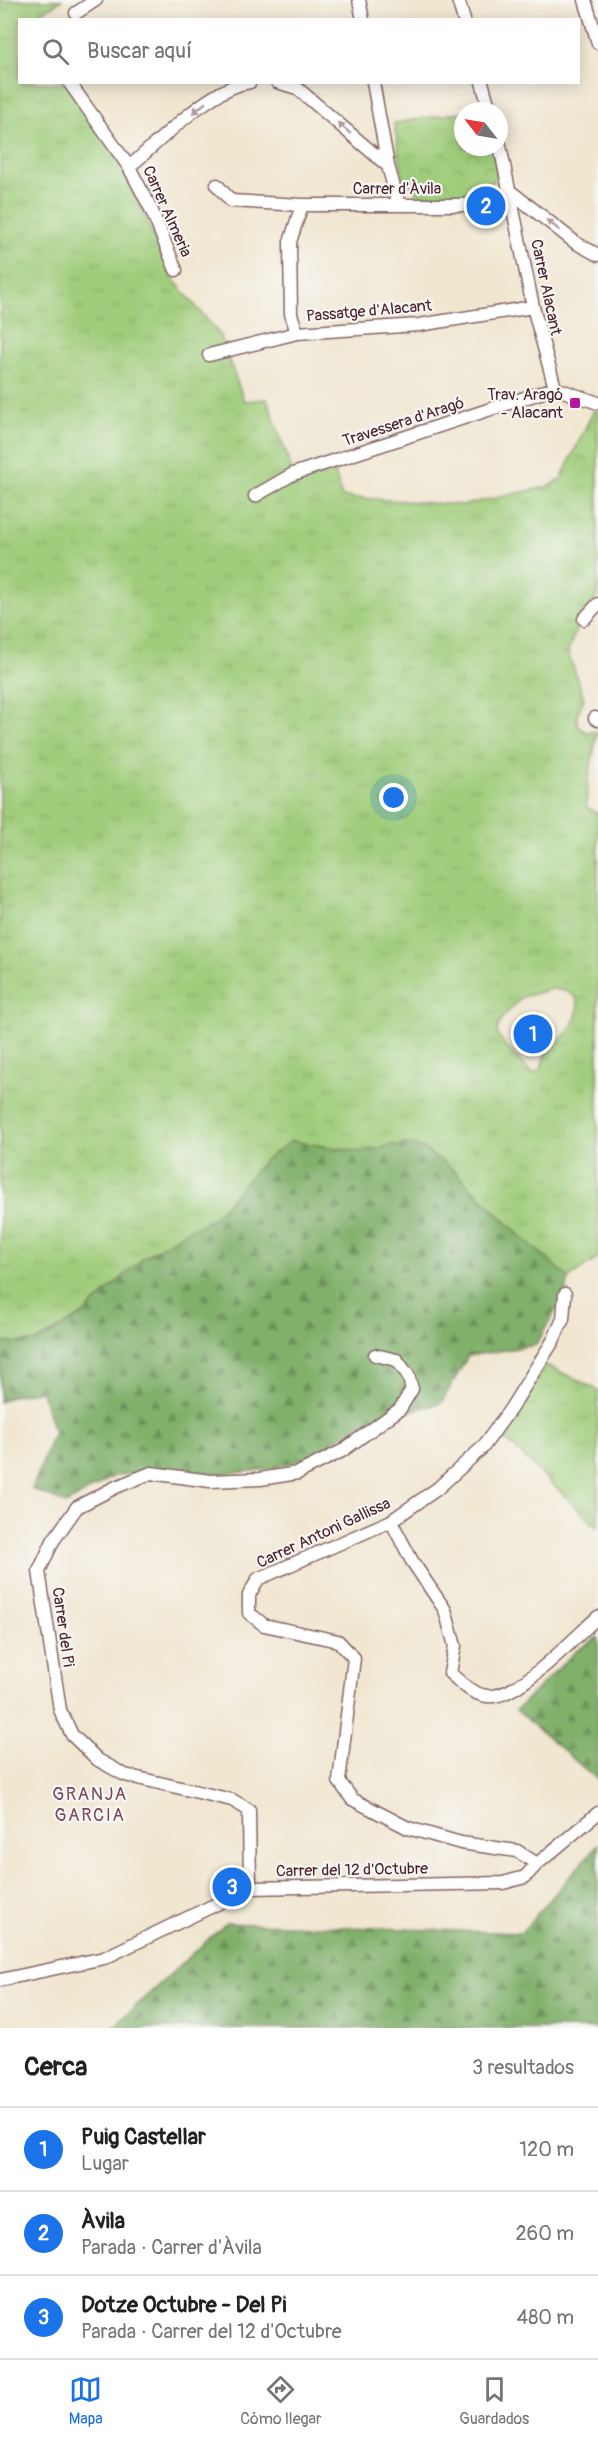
<!DOCTYPE html>
<html lang="es">
<head>
<meta charset="utf-8">
<style>
	:root { --surface:#fff; --page:#f2f2f2; --text:#202124; --muted:#757577; --line:#e0e0e0; --accent:#1a73e8 }
	body { margin:0; font-family:Pangolin,sans-serif; background:var(--page); color:var(--text) }
	.compass { position:absolute; left:454px; top:102px; width:54px; height:54px; border-radius:50%; background:var(--surface); box-shadow:0 3px 15px #0003; rotate:301deg }
	.you { position:absolute; left:394px; top:798px; width:21px; height:21px; margin:-15px; border:4px solid #fff; border-radius:50%; background:#1a73e8; box-shadow:0 0 0 9px #1a73e833 }
	.badge { display:grid; place-items:center; width:39px; height:39px; border-radius:50%; background:var(--accent); color:#fff; font-size:20px; font-weight:700 }
	.pin { position:absolute; translate:-50% -50%; border:3px solid #fff; box-shadow:0 2px 6px #0006 }
	.list { margin:0; padding:0; list-style:none }
	h2 { display:flex; justify-content:space-between; align-items:center; height:78px; margin:0; padding:0 24px; font-size:26px }
	h2 small { font-size:20px; font-weight:400; color:var(--muted) }
	.list li { display:grid; grid-template-columns:39px 1fr auto; gap:18px; align-items:center; box-sizing:border-box; height:84px; padding:0 24px; border-top:2px solid var(--line) }
	.list b { display:block; font-size:22px; white-space:nowrap }
	.list p { margin:0; font-size:20px; white-space:nowrap; color:var(--muted) }
	.list em { font-size:20px; font-style:normal; color:var(--muted) }
	.icon { flex:none; width:33px; height:33px; fill:none; stroke:currentColor; stroke-width:2; stroke-linecap:round; stroke-linejoin:round }
	.map { position:relative; flex:none; width:598px; height:2028px; overflow:hidden }
	.search { position:absolute; background:var(--surface); box-shadow:0 3px 15px #0003; left:18px; right:18px; top:18px; height:66px; display:flex; align-items:center; gap:15px; box-sizing:border-box; padding:0 21px; border-radius:0px; color:var(--muted); font-size:22px }
	.sheet { height:330px; background:var(--surface) }
	nav { display:flex; justify-content:space-around; align-items:center; box-sizing:border-box; height:84px; border-top:2px solid var(--line); background:var(--surface); font-size:16px; color:var(--muted) }
	nav a { display:grid; justify-items:center; gap:3px }
	nav .on { color:var(--accent) }
	.map>svg:first-child { display:block }
</style>
</head>
<body>
<div class="map">
<svg width="598" height="2028" viewBox="0 0 598 2028">
	<defs>
		<pattern id="grass-tufts" width="24" height="20" patternUnits="userSpaceOnUse" patternTransform="scale(1.5)"><rect width="24" height="20" fill="#a0cd7b"/><path d="M3 7l-1-3M5 7V3M7 7l1-3M15 17l-1-3M17 17v-4M19 17l1-3" fill="none" stroke="#8bb06a"/></pattern>
		<pattern id="forest-firs" width="22" height="20" patternUnits="userSpaceOnUse" patternTransform="scale(1.5)"><rect width="22" height="20" fill="#80b06b"/><path d="M5 1l3.5 6h-7zM16 11l3.5 6h-7z" fill="#6b8f58"/></pattern>
		<pattern id="park-crowns" width="20" height="18" patternUnits="userSpaceOnUse" patternTransform="scale(1.5)"><rect width="20" height="18" fill="#a0cd7b"/><path d="M2 6a3 3 0 1 1 6 0M12 15a3 3 0 1 1 6 0" fill="none" stroke="#8bb06a"/></pattern>
	</defs>
	<rect width="100%" height="100%" fill="#f6f6f2"/>
	<filter id="ink" filterUnits="userSpaceOnUse"><feTurbulence type="fractalNoise" baseFrequency=".0167" numOctaves="2"/><feDisplacementMap in="SourceGraphic" scale="12" xChannelSelector="R" yChannelSelector="G"/><feConvolveMatrix kernelMatrix="1 2 1 2 8 2 1 2 1" color-interpolation-filters="sRGB"/></filter>
	<filter id="wash" filterUnits="userSpaceOnUse"><feTurbulence type="fractalNoise" baseFrequency=".008" numOctaves="4" result="noise"/><feDisplacementMap in="SourceGraphic" scale="24" xChannelSelector="R" yChannelSelector="G"/><feGaussianBlur stdDeviation="1.35" result="paint"/><feColorMatrix in="noise" values="0 0 0 0 0 0 0 0 0 0 0 0 0 0 0 0 0 1.4 0 .05"/><feComposite in="paint" operator="in"/></filter>
	<g filter="url(#wash)">
		<rect width="100%" height="100%" fill="#f1e6d0"/>
		<path fill="url(#grass-tufts)" stroke="#757653" stroke-width="1.5" fill-rule="evenodd" d="M 0,0 L 62,0 L 36,16 L 36,19 L 20,20 L 20,82 L 70,83 L 123,165 L 172,278 L 220,335 L 244,401 L 267,399 L 296,482 L 334,469 L 342,497 L 464,505 L 550,486 L 561,479 L 594,410 L 598,411 L 598,596 L 580,617 L 568,652 L 584,699 L 577,715 L 577,725 L 586,732 L 597,732 L 588,781 L 586,807 L 598,814 L 598,1258 L 569,1278 L 515,1231 L 450,1167 L 394,1145 L 361,1152 L 291,1141 L 264,1161 L 218,1214 L 206,1223 L 177,1238 L 81,1316 L 36,1342 L 0,1343 ZM 552,989 C 595,991 576,1024 557,1044 C 554,1048 549,1050 546,1053 C 543,1058 543,1065 540,1071 L 532,1073 L 506,1047 L 497,1033 L 498,1027 L 502,1018 L 522,997 Z
			M 546,1365 L 598,1390 L 598,1528 L 500,1434 Z"/>
		<path fill="url(#forest-firs)" stroke="#65684b" stroke-width="1.5" d="M 291,1141 L 361,1152 L 394,1145 L 409,1144 L 424,1149 L 450,1167 L 515,1231 L 569,1278 L 565,1294 L 536,1345 L 468,1356 L 441,1403 L 360,1424 L 312,1456 L 271,1469 L 224,1474 L 163,1470 L 114,1476 L 66,1504 L 32,1489 L 54,1432 L 42,1391 L 11,1396 L 0,1402 L 0,1343 L 36,1342 L 81,1316 L 144,1257 L 189,1230 L 206,1223 L 218,1214 L 264,1161 Z
			M 598,1637 L 598,1780 L 516,1710 L 576,1651 Z
			M 598,1844 L 598,2028 L 112,2028 L 226,1923 L 521,1933 Z"/>
		<path fill="url(#park-crowns)" stroke="#757653" stroke-width="1.5" d="M 463,112 L 463,147 L 493,147 L 498,176 C 484,196 447,198 425,200 L 403,179 L 394,123 Z"/>
	</g>
	<g filter="url(#ink)">
		<g fill="none" stroke-linecap="round" stroke-linejoin="round">
			<g stroke="#846565" stroke-width="15">
				<path id="street" d="M 359,0 L 363,20
					M 458,0 L 464,20
					M 585,0 L 598,43
					M 76,13 L 96,0
					M 69,82 L 129,167 L 151,209 L 176,270
					M 277,82 L 297,88 L 388,166
					M 373,82 L 388,166 L 399,205
					M 482,82 L 490,111
					M 499,141 L 533,307 L 555,388
					M 129,167 C 160,141 211,87 250,82
					M 217,185 L 231,201 L 302,205 L 464,205 L 511,192
					M 511,192 L 576,243 L 598,255
					M 297,333 L 291,314 L 290,242 L 302,205
					M 209,355 L 297,333 L 419,325 L 533,307
					M 255,496 L 293,474 L 555,388 L 598,403
					M 584,619 L 598,604
					M 595,718 L 598,720
					M 391,1521 L 412,1561 L 445,1610 L 455,1646 L 450,1673 C 462,1684 476,1698 493,1696 C 522,1694 575,1637 598,1617
					M 537,1864 L 517,1851 L 461,1843 L 408,1828 L 352,1799 L 339,1781 L 354,1658 L 338,1641 L 264,1625 L 249,1613 L 249,1595 L 258,1579 L 391,1521 L 437,1489 L 483,1447 L 511,1408 L 553,1341 L 563,1319 L 565,1294
					M 250,1888 L 249,1810 L 232,1800 L 125,1775 L 98,1760 L 72,1735 L 60,1710 L 39,1571 L 53,1541 L 77,1507 L 116,1487 L 151,1473 L 210,1481 L 260,1479 L 298,1473 L 342,1451 L 400,1409 L 412,1389 L 408,1375 L 397,1360 L 375,1355
					M 0,1980 L 104,1958 L 250,1888 L 503,1883 L 525,1877 L 537,1864 L 598,1813"/>
			</g>
			<use href="#street" stroke="#fff" stroke-width="12"/>
		</g>
		<defs><path id="oneway-solid" d="M-6-.8H1V-3.2L6.5 0L1 3.2V.8H-6Z" transform="scale(1.5)"/></defs>
		<g fill="#ae9aa0">
			<use href="#oneway-solid" transform="translate(199 108) rotate(141)"/>
			<use href="#oneway-solid" transform="translate(344 128) rotate(-139)"/>
			<use href="#oneway-solid" transform="translate(553 225) rotate(-142)"/>
		</g>
	</g>
	<rect fill="#b5179e" stroke="#f6f6f2" stroke-width="2" x="569" y="397" width="12" height="12" rx="3"/>
	<g text-anchor="middle" stroke-width="4.5" stroke-linejoin="round" paint-order="stroke">
		<g font-size="16" fill="#4a1f2b" stroke="#f6f6f2">
			<text x="397" y="194">Carrer d'Àvila</text>
			<text transform="translate(168 211) rotate(66)" y="6">Carrer Almeria</text>
			<text transform="translate(547 287) rotate(78)" y="6">Carrer Alacant</text>
			<text transform="translate(369 310) rotate(-5)" y="6">Passatge d'Alacant</text>
			<text transform="translate(403 421) rotate(-18)" y="6">Travessera d'Aragó</text>
			<text transform="translate(323 1532) rotate(-25)" y="6">Carrer Antoni Gallissa</text>
			<text transform="translate(64 1627) rotate(82)" y="6">Carrer del Pi</text>
			<text transform="translate(352 1869) rotate(-1)" y="6">Carrer del 12 d'Octubre</text>
		</g>
		<g font-size="16" fill="#4a1f2b" stroke="#f6f6f2" text-anchor="end">
			<text x="563" y="400">Trav. Aragó<tspan x="563" dy="18">- Alacant</tspan></text>
		</g>
		<g font-size="18" letter-spacing="1.5" fill="#7a495c" stroke="#f6f6f2">
			<text x="90" y="1800">GRANJA<tspan x="90" dy="21">GARCIA</tspan></text>
		</g>
	</g>
</svg>
<svg class="compass" viewBox="-18 -18 36 36"><path d="M0-13l5 13h-10z" fill="#e53935"/><path d="M0 13l5-13h-10z" fill="#757577"/></svg>
<div class="you"></div>
<div class="pin badge" style="left:533px;top:1034px">1</div>
<div class="pin badge" style="left:486px;top:206px">2</div>
<div class="pin badge" style="left:232px;top:1887px">3</div>
<div class="search"><svg class="icon" aria-label="search" viewBox="0 0 24 24"><circle cx="10" cy="10" r="6"/><path d="M15 15l6 6"/></svg>Buscar aquí</div>
</div>
<section class="sheet">
<h2>Cerca<small>3 resultados</small></h2>
<ul class="list">
<li><span class="badge">1</span><div><b>Puig Castellar</b><p>Lugar</p></div><em>120 m</em></li>
<li><span class="badge">2</span><div><b>Àvila</b><p>Parada · Carrer d'Àvila</p></div><em>260 m</em></li>
<li><span class="badge">3</span><div><b>Dotze Octubre - Del Pi</b><p>Parada · Carrer del 12 d'Octubre</p></div><em>480 m</em></li>
</ul>
</section>
<nav>
<a class="on"><svg class="icon" aria-label="map" viewBox="0 0 24 24"><path d="M3 6l6-2 6 2 6-2v14l-6 2-6-2-6 2zM9 4v14M15 6v14"/></svg>Mapa</a>
<a><svg class="icon" aria-label="directions" viewBox="0 0 24 24"><path d="M12 3l9 9-9 9-9-9zM9 14v-3h6M13 9l2 2-2 2"/></svg>Cómo llegar</a>
<a><svg class="icon" aria-label="saved" viewBox="0 0 24 24"><path d="M7 4h10v16l-5-4-5 4z"/></svg>Guardados</a>
</nav>
</body>
</html>
